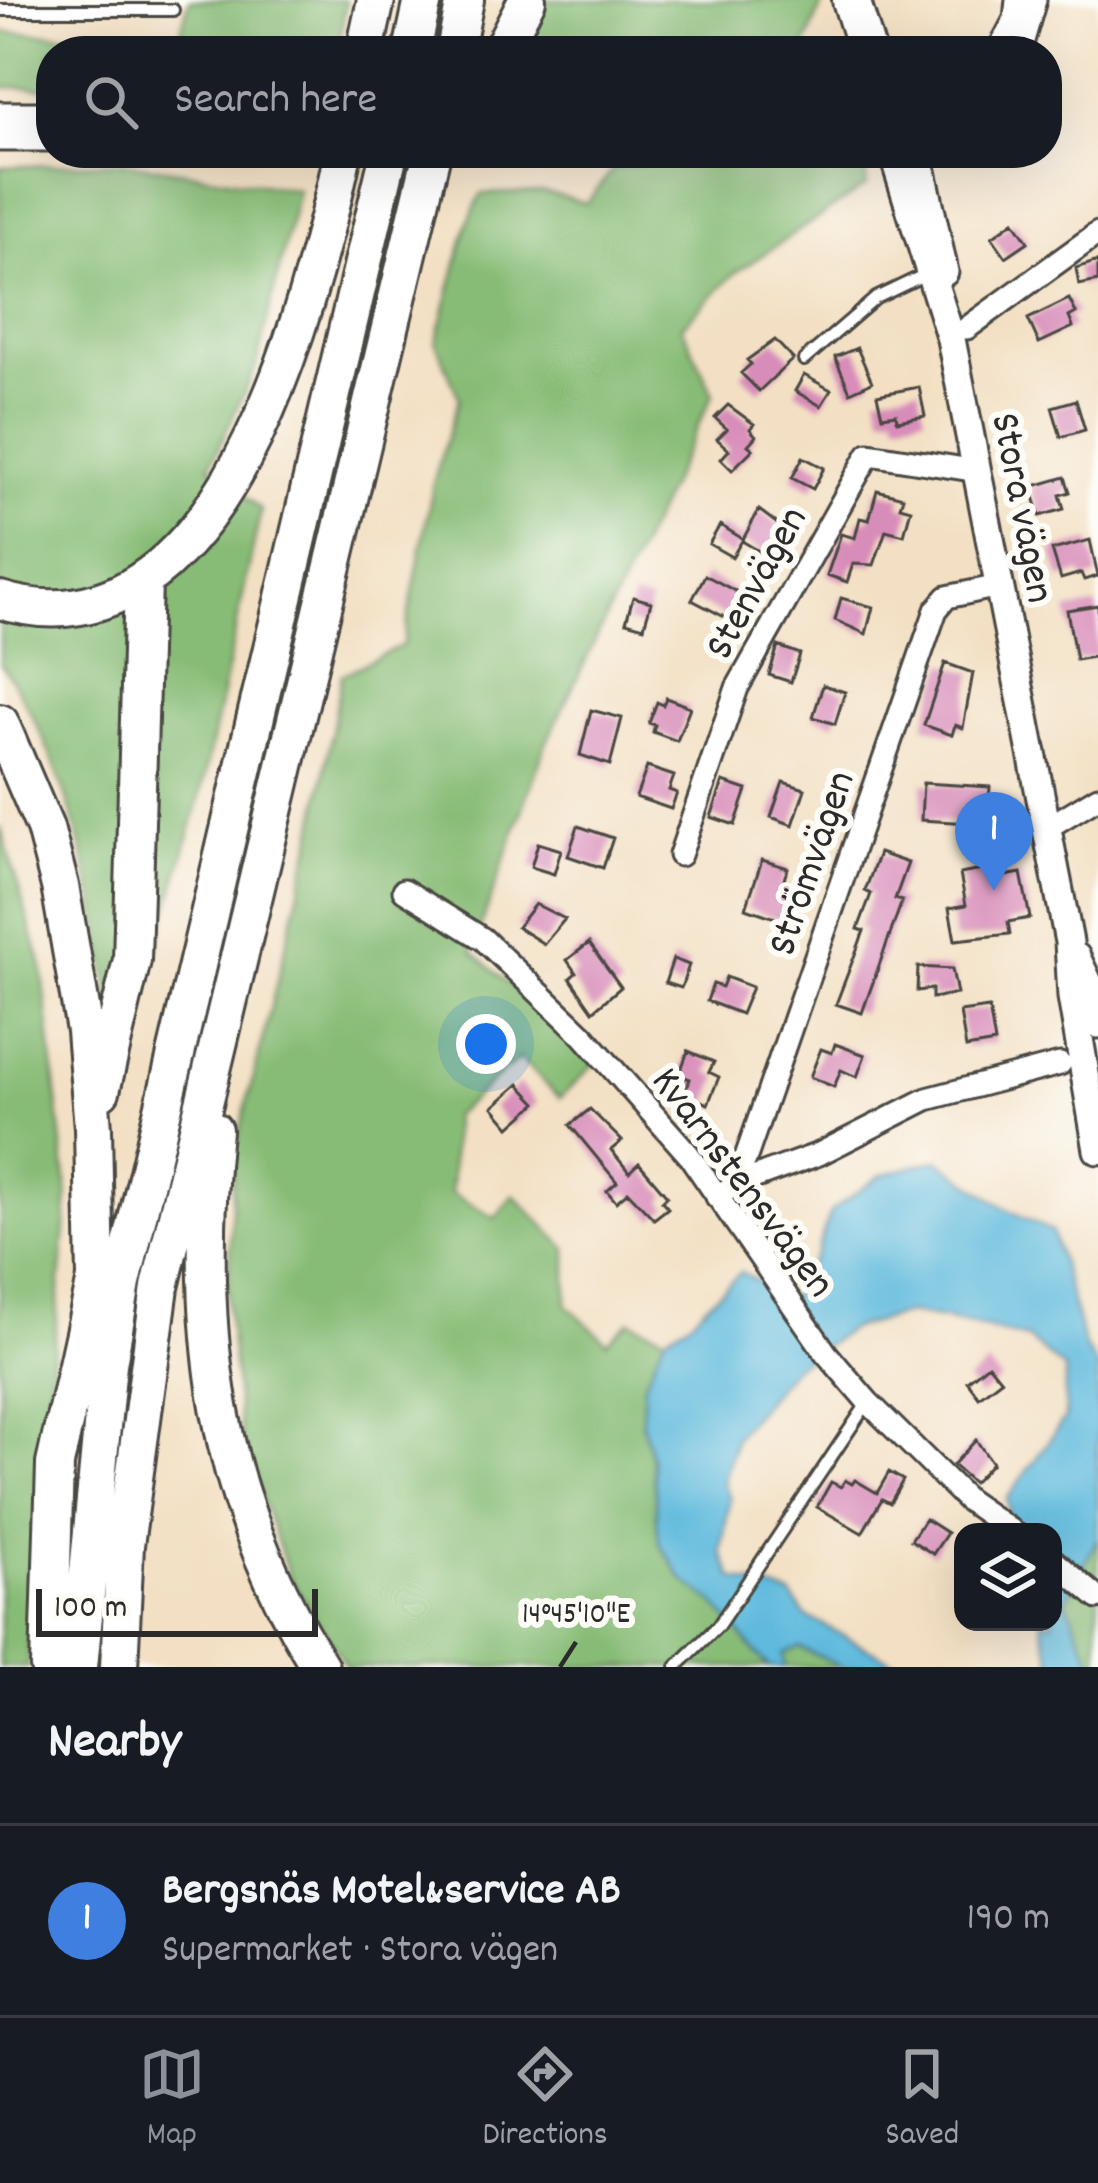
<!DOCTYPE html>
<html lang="en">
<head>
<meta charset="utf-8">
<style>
	:root { --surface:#171b24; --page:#242831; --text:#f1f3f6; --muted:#9ea1a6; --line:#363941; --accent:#8c9099 }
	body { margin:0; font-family:Dekko,sans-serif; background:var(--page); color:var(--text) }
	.controls { position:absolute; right:36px; bottom:36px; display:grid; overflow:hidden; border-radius:24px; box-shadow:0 12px 48px #0002 }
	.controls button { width:108px; height:108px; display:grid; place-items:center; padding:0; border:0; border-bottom:3px solid var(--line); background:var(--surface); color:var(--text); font:60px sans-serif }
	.scale { position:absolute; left:36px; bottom:30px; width:282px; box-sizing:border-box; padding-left:12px; border:6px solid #2b2b2b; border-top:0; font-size:33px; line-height:42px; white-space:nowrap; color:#2b2b2b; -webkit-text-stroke:9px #fdfcf7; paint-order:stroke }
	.you { position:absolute; left:486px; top:1044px; width:42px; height:42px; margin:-30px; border:9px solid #fff; border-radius:50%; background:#1a73e8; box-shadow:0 0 0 18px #1a73e833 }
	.badge { display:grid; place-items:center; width:78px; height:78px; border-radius:50%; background:var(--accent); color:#fff; font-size:39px; font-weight:700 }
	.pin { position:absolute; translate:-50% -99px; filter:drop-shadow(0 3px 6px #0008) }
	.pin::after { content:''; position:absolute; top:63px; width:42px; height:36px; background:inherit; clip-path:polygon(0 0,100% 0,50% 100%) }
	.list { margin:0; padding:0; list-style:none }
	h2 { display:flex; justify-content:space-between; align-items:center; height:156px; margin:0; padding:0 48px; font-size:51px }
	h2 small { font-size:39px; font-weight:400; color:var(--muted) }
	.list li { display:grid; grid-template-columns:78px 1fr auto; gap:36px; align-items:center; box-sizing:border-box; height:192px; padding:0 48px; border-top:3px solid var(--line) }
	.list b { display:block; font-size:45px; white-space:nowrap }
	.list p { margin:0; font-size:39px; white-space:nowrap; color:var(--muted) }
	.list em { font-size:39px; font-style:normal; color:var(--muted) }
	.icon { flex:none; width:66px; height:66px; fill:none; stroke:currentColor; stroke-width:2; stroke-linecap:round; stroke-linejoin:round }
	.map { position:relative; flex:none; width:1098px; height:1667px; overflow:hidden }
	.search { position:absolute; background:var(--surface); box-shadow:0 12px 48px #0002; left:36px; right:36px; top:36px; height:132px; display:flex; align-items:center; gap:30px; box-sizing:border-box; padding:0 42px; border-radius:48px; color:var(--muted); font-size:45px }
	.sheet { height:348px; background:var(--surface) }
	nav { display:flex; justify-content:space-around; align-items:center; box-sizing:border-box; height:168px; border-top:3px solid var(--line); background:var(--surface); font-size:33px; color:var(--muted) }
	nav a { display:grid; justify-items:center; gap:6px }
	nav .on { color:var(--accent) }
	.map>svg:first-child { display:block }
</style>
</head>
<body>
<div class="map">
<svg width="1098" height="1667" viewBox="0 0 1098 1667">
	<rect width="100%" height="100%" fill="#fdfcf7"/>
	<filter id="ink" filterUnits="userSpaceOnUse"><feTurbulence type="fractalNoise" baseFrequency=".00833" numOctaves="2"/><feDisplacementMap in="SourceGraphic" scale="24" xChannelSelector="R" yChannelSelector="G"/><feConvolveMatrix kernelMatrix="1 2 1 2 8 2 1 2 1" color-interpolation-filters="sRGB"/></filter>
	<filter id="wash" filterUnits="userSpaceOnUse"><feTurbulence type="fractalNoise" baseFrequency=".004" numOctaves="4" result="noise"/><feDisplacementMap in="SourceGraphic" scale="48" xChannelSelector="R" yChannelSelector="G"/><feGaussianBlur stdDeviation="2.7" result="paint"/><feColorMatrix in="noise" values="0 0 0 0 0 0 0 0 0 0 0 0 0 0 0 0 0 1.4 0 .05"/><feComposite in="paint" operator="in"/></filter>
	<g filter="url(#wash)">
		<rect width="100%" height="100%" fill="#f3e0c4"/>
		<path fill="#87bc76" stroke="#597450" stroke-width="3" d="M 189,0 L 346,0 L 338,51 L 51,51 L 51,88 L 0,87 L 0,32 L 179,39 Z
			M 546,0 L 821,0 L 822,4 L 803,51 L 517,51 Z
			M 715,153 L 863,153 L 867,185 L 735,273 L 682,326 L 713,394 L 546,743 L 472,951 L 595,1063 L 560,1098 L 519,1058 L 453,1116 L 451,1193 L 495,1218 L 514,1195 L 567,1249 L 567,1305 L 607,1342 L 630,1321 L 665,1336 L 644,1384 L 642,1422 L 652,1459 L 659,1542 L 683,1580 L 712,1601 L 769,1667 L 347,1667 L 289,1576 L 241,1440 L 227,1307 L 234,1155 L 313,837 L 342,675 L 403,645 L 434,480 L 459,398 L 436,343 L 467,225 L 481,194 L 544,192 L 587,203 L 613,169 Z
			M 121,162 L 298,190 L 256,367 L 210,466 L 261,510 L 200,797 L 140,1008 L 116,1039 C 98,910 77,771 0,663 L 0,167 Z
			M 0,826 L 42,966 L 68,1198 L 29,1605 L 28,1667 L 0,1667 Z
			M 1098,1537 L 1098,1667 L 1095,1667 L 1066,1601 Z
			M 799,1647 L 843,1667 L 785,1667 L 782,1654 Z"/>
		<path fill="#5fbadd" stroke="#457284" stroke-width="3" d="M 938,1160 L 1004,1207 L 1052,1232 L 1085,1347 L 1098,1368 L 1098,1537 L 1066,1601 L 1095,1667 L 1054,1667 L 1041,1622 L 1053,1622 L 1053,1532 L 1011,1532 L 1007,1499 L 1065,1418 L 1065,1370 L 1028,1339 L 965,1323 L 909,1313 L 850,1329 L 793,1367 L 736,1436 L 723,1484 L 730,1498 L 721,1552 L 733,1578 L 791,1595 L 806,1616 L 905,1667 L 843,1667 L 799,1647 L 783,1654 L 785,1667 L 769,1667 L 712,1601 L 683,1580 L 659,1542 L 652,1459 L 642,1422 L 644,1384 L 665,1336 L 687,1323 L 741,1272 L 789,1299 L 816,1253 L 831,1211 L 881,1175 Z"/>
		<g id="blocks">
			<path fill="#d88cb9" d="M 1014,221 L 1028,242 L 1006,257 L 992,237 Z
				M 1098,261 L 1098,281 L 1079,285 L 1076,268 Z
				M 1069,299 L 1076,313 L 1069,317 L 1073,327 L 1039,343 L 1028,319 Z
				M 775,340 L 793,359 L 759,391 L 741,373 L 751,364 L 747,360 Z
				M 857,348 L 872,382 L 850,392 L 835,357 Z
				M 804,375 L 831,390 L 821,406 L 795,391 Z
				M 919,387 L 925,416 L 897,421 L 896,414 L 882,416 L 877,395 Z
				M 1076,400 L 1085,430 L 1061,437 L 1052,407 Z
				M 728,405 L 754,424 L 750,429 L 756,436 L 748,445 L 753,449 L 732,470 L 721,459 L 729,450 L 717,439 L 727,429 L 715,418 Z
				M 803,457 L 824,468 L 813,489 L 792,478 Z
				M 1065,477 L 1070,492 L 1060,495 L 1064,509 L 1040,516 L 1031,487 Z
				M 877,490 L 903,497 L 900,506 L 911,509 L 904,535 L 886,530 L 874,565 L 853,564 L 847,582 L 827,575 L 841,534 L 855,538 L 860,518 L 869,520 Z
				M 759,510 L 791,534 L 776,561 L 742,541 Z
				M 720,525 L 743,539 L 732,557 L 709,544 Z
				M 1090,540 L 1098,576 L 1084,580 L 1081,573 L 1061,579 L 1052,550 Z
				M 705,575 L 748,598 L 736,623 L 692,600 Z
				M 633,597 L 651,602 L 644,627 L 626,622 Z
				M 841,598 L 873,607 L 866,634 L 835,620 Z
				M 1098,605 L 1098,656 L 1076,660 L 1067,610 Z
				M 778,646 L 800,654 L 791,682 L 769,675 Z
				M 945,663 L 973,673 L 963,728 L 955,725 L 952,735 L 924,725 Z
				M 823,685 L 845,692 L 835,724 L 813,717 Z
				M 666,698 L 690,707 L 677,741 L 653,732 L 655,725 L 649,723 L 657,702 L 663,705 Z
				M 591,710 L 622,718 L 610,765 L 580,755 Z
				M 647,767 L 674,776 L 669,790 L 677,793 L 671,809 L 636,797 Z
				M 723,782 L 747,790 L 735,825 L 711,817 Z
				M 783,782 L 805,789 L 793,825 L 771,817 Z
				M 923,783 L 990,787 L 987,824 L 921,820 Z
				M 578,826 L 613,838 L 603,868 L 568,856 Z
				M 538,843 L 561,850 L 554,874 L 531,867 Z
				M 879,853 L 908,863 L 895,899 L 902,901 L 862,1013 L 836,1004 L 864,931 L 858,929 L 871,894 L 865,891 Z
				M 762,860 L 788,868 L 781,887 L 787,889 L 788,899 L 781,920 L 746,908 Z
				M 998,867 L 1000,877 L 1021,873 L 1030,918 L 1008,922 L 1010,934 L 955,940 L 949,908 L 966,905 L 960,874 Z
				M 535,904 L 565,919 L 544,944 L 517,927 Z
				M 589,943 L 621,987 L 593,1011 L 570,978 L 576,973 L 567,960 Z
				M 673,959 L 689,965 L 681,988 L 665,983 Z
				M 918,967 L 952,969 L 957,994 L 932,998 L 932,989 L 917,991 Z
				M 726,977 L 752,987 L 741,1014 L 707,1001 L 713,984 L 722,987 Z
				M 989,1008 L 995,1043 L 966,1048 L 960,1012 Z
				M 835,1044 L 865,1055 L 857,1077 L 841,1070 L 834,1087 L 810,1077 L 821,1049 L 832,1053 Z
				M 688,1051 L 714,1062 L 709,1072 L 719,1077 L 708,1104 L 684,1094 L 690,1079 L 679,1075 Z
				M 519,1084 L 537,1103 L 510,1127 L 493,1107 Z
				M 590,1109 L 622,1141 L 611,1150 L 629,1172 L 639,1163 L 667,1196 L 662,1201 L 668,1208 L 654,1219 L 628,1192 L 616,1202 L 607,1191 L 617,1182 L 570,1125 Z
				M 988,1364 L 1001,1380 L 979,1397 L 967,1381 Z
				M 976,1440 L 992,1463 L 973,1483 L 953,1465 Z
				M 889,1472 L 903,1480 L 890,1503 L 882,1499 L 862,1533 L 817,1507 L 831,1482 L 841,1487 L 845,1480 L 852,1484 L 855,1480 L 877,1493 Z
				M 925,1519 L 947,1533 L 933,1554 L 911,1540 Z"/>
		</g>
	</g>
	<g filter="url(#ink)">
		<use href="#blocks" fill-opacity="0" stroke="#494642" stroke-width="3"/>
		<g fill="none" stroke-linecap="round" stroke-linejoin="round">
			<g stroke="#494642" stroke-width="16">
				<path id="lane" d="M 0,10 L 173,10
					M 804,360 L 876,298 L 926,274
					M 676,1667 L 718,1626 L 868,1402"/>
			</g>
			<g stroke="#494642" stroke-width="27">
				<path id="street" d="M 998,51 L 1015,19 L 1017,0
					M 1020,51 L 1035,0
					M 967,328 L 1098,233
					M 1045,829 L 1098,797
					M 680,855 L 737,688 L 869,454 L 978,471
					M 404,890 L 483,939 L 583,1035 L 689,1155 L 826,1353 L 868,1402 L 967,1500 L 1013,1532
					M 734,1185 L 819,1154 L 927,1099 L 1060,1064
					M 717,1197 L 734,1185 L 746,1157 L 936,610 L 947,597 L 999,586
					M 1053,1560 L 1098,1598"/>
			</g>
			<g stroke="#494642" stroke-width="33">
				<path id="secondary" d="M 0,116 L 51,116
					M 0,137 L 51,137
					M 893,153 L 951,339 L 1069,942 L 1072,997 L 1098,1150
					M 918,153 L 944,272
					M 1076,957 L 1093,993 L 1098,1024"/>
			</g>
			<g stroke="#494642" stroke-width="42">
				<path id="highway" d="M 851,0 L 867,51
					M 365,51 L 376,0
					M 412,51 L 423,0
					M 455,51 L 465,0
					M 501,51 L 527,0
					M 0,600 C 220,668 310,308 343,153
					M 0,723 L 45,828 L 60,886 L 85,1031 L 93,1128 L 96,1279 L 55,1464 L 49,1667
					M 101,1091 L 132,960 L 143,582
					M 213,1130 C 194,1328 213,1494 320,1667
					M 79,1667 L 108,1364 L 122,1283 L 389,153
					M 119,1667 L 125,1545 L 160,1287 L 432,153"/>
			</g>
			<use href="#lane" stroke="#fff" stroke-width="10"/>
			<use href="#street" stroke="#fff" stroke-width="21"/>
			<use href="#secondary" stroke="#fff" stroke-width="27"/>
			<use href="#highway" stroke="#fff" stroke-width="36"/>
		</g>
	</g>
	<path fill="none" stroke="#2b2b2b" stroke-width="4.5" d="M 560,1667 L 576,1642"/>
	<g text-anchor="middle" stroke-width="12" stroke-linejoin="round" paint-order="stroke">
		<g font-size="42" fill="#2b2b2b" stroke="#fdfcf7">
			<text transform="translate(1026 507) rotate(79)" y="15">Stora vägen</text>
			<text transform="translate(753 581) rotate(-61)" y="15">Stenvägen</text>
			<text transform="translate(808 862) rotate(-71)" y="15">Strömvägen</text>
			<text transform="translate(746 1180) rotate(53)" y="15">Kvarnstensvägen</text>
		</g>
	</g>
	<g font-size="30" text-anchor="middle" fill="#2b2b2b" stroke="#fdfcf7" stroke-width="12" stroke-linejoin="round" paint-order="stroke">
		<text x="576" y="1622">14°45'10"E</text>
	</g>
</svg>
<div class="controls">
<button><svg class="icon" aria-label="layers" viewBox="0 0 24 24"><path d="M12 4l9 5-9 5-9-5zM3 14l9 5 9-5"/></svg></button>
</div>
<div class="scale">100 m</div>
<div class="you"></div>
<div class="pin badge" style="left:994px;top:891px;background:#3f7fe0">1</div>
<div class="search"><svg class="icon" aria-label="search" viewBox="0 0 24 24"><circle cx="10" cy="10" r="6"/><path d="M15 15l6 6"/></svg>Search here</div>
</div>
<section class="sheet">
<h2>Nearby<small></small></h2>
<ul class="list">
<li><span class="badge" style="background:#3f7fe0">1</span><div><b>Bergsnäs Motel&amp;service AB</b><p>Supermarket · Stora vägen</p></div><em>190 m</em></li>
</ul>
</section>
<nav>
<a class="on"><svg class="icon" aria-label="map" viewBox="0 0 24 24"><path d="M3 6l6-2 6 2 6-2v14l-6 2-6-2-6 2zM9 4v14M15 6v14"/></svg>Map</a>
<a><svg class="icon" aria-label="directions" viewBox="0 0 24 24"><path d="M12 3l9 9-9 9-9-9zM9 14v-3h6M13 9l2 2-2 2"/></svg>Directions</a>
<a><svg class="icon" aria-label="saved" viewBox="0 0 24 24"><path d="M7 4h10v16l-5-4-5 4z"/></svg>Saved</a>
</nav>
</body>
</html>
